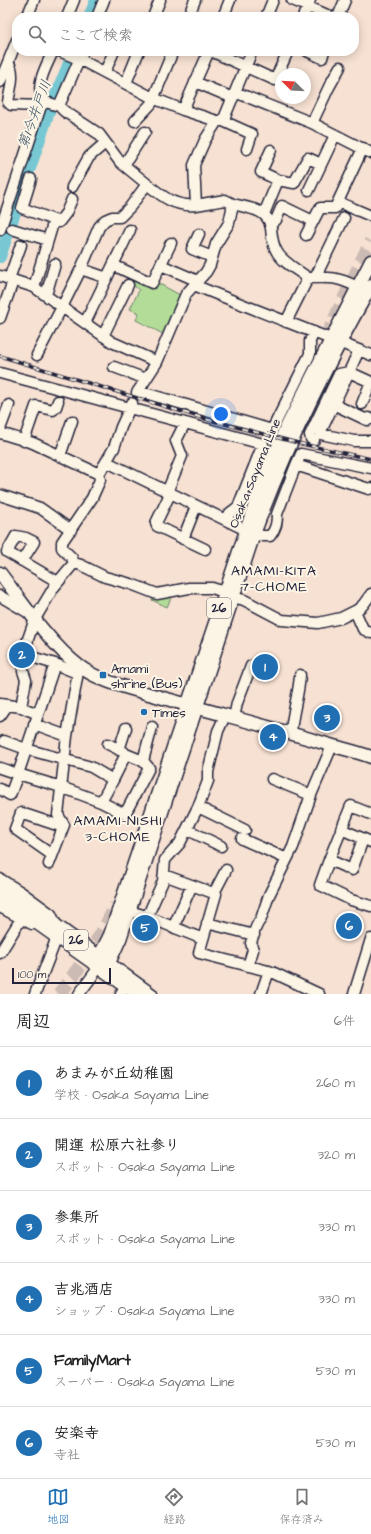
<!DOCTYPE html>
<html lang="ja">
<head>
<meta charset="utf-8">
<style>
	:root { --surface:#fff; --page:#f2f2f2; --text:#222; --muted:#767676; --line:#e0e0e0; --accent:#1f6fb2 }
	body { margin:0; font-family:"Architects Daughter","Klee One",sans-serif; background:var(--page); color:var(--text) }
	.compass { position:absolute; left:275px; top:68px; width:36px; height:36px; border-radius:50%; background:var(--surface); box-shadow:0 2px 10px #0003; rotate:294deg }
	.scale { position:absolute; left:12px; bottom:10px; width:99px; box-sizing:border-box; padding-left:4px; border:2px solid #22223b; border-top:0; font-size:11px; line-height:14px; white-space:nowrap; color:#22223b; -webkit-text-stroke:3px #fcf5e5; paint-order:stroke }
	.you { position:absolute; left:221px; top:414px; width:14px; height:14px; margin:-10px; border:3px solid #fff; border-radius:50%; background:#1a73e8; box-shadow:0 0 0 6px #1a73e833 }
	.badge { display:grid; place-items:center; width:26px; height:26px; border-radius:50%; background:var(--accent); color:#fff; font-size:13px; font-weight:700 }
	.pin { position:absolute; translate:-50% -50%; border:2px solid #fff; box-shadow:0 1px 4px #0006 }
	.list { margin:0; padding:0; list-style:none }
	h2 { display:flex; justify-content:space-between; align-items:center; height:52px; margin:0; padding:0 16px; font-size:17px }
	h2 small { font-size:13px; font-weight:400; color:var(--muted) }
	.list li { display:grid; grid-template-columns:26px 1fr auto; gap:12px; align-items:center; box-sizing:border-box; height:72px; padding:0 16px; border-top:1px solid var(--line) }
	.list b { display:block; font-size:15px; white-space:nowrap }
	.list p { margin:0; font-size:13px; white-space:nowrap; color:var(--muted) }
	.list em { font-size:13px; font-style:normal; color:var(--muted) }
	.icon { flex:none; width:22px; height:22px; fill:none; stroke:currentColor; stroke-width:2; stroke-linecap:round; stroke-linejoin:round }
	.map { position:relative; flex:none; width:371px; height:994px; overflow:hidden }
	.search { position:absolute; background:var(--surface); box-shadow:0 2px 10px #0003; left:12px; right:12px; top:12px; height:44px; display:flex; align-items:center; gap:10px; box-sizing:border-box; padding:0 14px; border-radius:16px; color:var(--muted); font-size:15px }
	.sheet { height:484px; background:var(--surface) }
	nav { display:flex; justify-content:space-around; align-items:center; box-sizing:border-box; height:56px; border-top:1px solid var(--line); background:var(--surface); font-size:11px; color:var(--muted) }
	nav a { display:grid; justify-items:center; gap:2px }
	nav .on { color:var(--accent) }
	.map>svg:first-child { display:block }
</style>
</head>
<body>
<div class="map">
<svg width="371" height="994" viewBox="0 0 371 994">
	<rect width="100%" height="100%" fill="#f7e1d2"/>
	<filter id="ink" filterUnits="userSpaceOnUse"><feTurbulence type="fractalNoise" baseFrequency=".025" numOctaves="2"/><feDisplacementMap in="SourceGraphic" scale="8" xChannelSelector="R" yChannelSelector="G"/><feConvolveMatrix kernelMatrix="1 2 1 2 8 2 1 2 1" color-interpolation-filters="sRGB"/></filter>
	<g filter="url(#ink)">
		<path fill="#b3dc98" stroke="#6a7f6a" d="M 136,277 L 156,282 L 180,295 L 163,334 L 136,320 L 139,313 L 130,309 L 139,290 L 132,284 Z
			M 174,592 L 167,607 L 152,600 L 154,595 Z"/>
		<g fill="none" stroke-linecap="round" stroke-linejoin="round">
			<path stroke="#78c8d3" stroke-width="12" d="M 89,17 L 96,0
				M 0,257 L 50,109 L 74,51"/>
			<path stroke="#ccbbb4" stroke-width="14" stroke-dasharray="14 7" stroke-linecap="butt" d="M 326,338 L 371,241
				M 59,994 C 81,966 101,938 116,905"/>
			<g stroke="#22223b" stroke-width="13">
				<path id="minor" d="M 292,0 L 332,17
					M 27,17 L 34,0
					M 67,17 L 74,0
					M 97,17 L 104,0
					M 153,17 L 160,0
					M 188,17 L 195,0
					M 223,17 L 230,0
					M 266,17 L 273,0
					M 303,17 L 310,0
					M 338,17 L 345,0
					M 59,51 L 79,59 L 153,98 L 183,110
					M 211,51 L 275,80 L 288,51
					M 307,51 L 322,58 L 324,51
					M 8,62 C 16,72 10,90 8,102 L 11,105 L 41,106
					M 105,72 L 114,51
					M 0,82 L 17,40
					M 195,82 L 233,98
					M 126,83 L 139,51
					M 235,92 L 312,123 L 371,153
					M 46,102 C 44,100 42,97 41,94 C 37,81 48,63 53,51
					M 59,106 L 64,111 L 99,134 L 120,162 L 147,184
					M 135,121 L 151,104 L 173,51
					M 217,121 L 223,121 L 252,51
					M 223,121 L 252,134 L 247,149
					M 312,123 L 329,87 L 340,67
					M 271,150 L 261,172 L 278,180
					M 124,165 L 145,132
					M 31,179 L 22,208 L 59,222 L 66,213 L 72,199
					M 72,187 L 89,157 L 105,143
					M 309,190 L 335,135
					M 338,202 L 371,216
					M 233,204 C 248,208 269,209 271,228 C 272,237 272,244 277,252 C 283,263 298,270 308,278 C 331,277 337,277 358,287
					M 264,214 L 278,180 L 294,183 L 308,158 L 321,164
					M 270,225 L 276,220 L 282,206 L 313,221
					M 12,229 L 48,240
					M 0,230 L 41,106 L 46,102 L 59,106 L 83,51
					M 199,234 L 192,249 L 212,257
					M 306,235 L 320,208 L 335,208 L 363,148
					M 113,265 L 152,283 L 171,243
					M 161,265 L 198,281
					M 81,269 L 107,278
					M 0,276 L 34,287 L 62,307 L 81,269 L 99,227 L 105,220 L 112,217 L 120,217 L 130,207 L 147,184 C 163,197 175,207 196,205 L 194,165 L 205,140 L 217,121 L 183,110 L 209,51
					M 315,278 L 344,218
					M 9,279 L 21,245
					M 194,285 C 252,309 312,331 371,355
					M 34,287 L 54,220
					M 46,295 L 55,264
					M 0,318 L 13,281
					M 286,322 L 308,278
					M 85,323 L 130,230
					M 103,336 L 128,285
					M 37,355 L 62,307 L 112,342 L 157,362 L 137,393
					M 157,362 L 186,294 L 206,272 L 210,265 L 216,244 L 229,223 L 233,204 L 225,200 L 196,205
					M 114,367 L 146,379
					M 0,373 L 263,444 L 238,507 L 230,513 L 226,520
					M 371,382 L 349,372 L 321,431 L 321,434 L 354,441 L 371,441
					M 138,391 L 272,430 L 310,354 L 310,341 L 314,332
					M 132,403 L 121,427 L 114,448 L 99,474 L 100,480 L 92,498 L 62,542 L 62,548 L 72,558 L 74,563 L 81,565 L 105,577 L 131,584 L 157,594 L 189,588 L 212,588 L 224,592
					M 333,404 L 367,420 L 368,418 L 371,419
					M 362,404 L 371,382
					M 0,429 L 9,405
					M 0,433 L 33,443 L 99,474
					M 314,440 L 311,439 L 310,435 L 339,374 L 349,372 L 359,350
					M 24,441 L 36,406 L 53,410 L 56,407 L 58,401
					M 60,456 L 72,421
					M 107,462 L 246,530 L 262,536 L 270,536 C 276,529 277,523 277,514 L 296,465 L 369,489 L 371,488
					M 296,465 L 301,454 L 371,468
					M 167,492 L 182,456 L 176,441 L 185,423
					M 170,494 L 156,523 L 157,526 L 205,549
					M 0,495 L 40,508 L 71,530
					M 183,539 L 196,506
					M 22,561 L 34,542 L 26,538 L 16,536 L 7,552 C 24,562 41,572 58,582
					M 0,596 L 27,612
					M 233,597 L 244,600 L 282,620 L 318,623 L 341,618 L 357,610 L 363,605 L 371,594
					M 355,611 L 363,629 L 371,633
					M 25,655 L 55,664 L 77,673
					M 0,704 L 21,707 L 38,714
					M 21,707 L 26,680 L 23,671 L 25,655 L 28,639 L 35,619 L 54,587 L 74,563
					M 0,716 L 7,706
					M 234,718 L 237,703 L 251,666
					M 34,724 L 67,736
					M 291,733 C 292,713 299,694 300,675
					M 4,741 L 26,749 L 91,767 L 113,780 L 126,754 L 143,761 L 149,768 L 125,814 L 101,802 L 113,780
					M 108,744 L 124,752
					M 119,750 L 126,728
					M 143,761 L 152,727
					M 0,768 L 18,774 L 55,664
					M 272,779 L 311,795
					M 0,789 L 10,795 L 18,774 L 61,787 L 101,802
					M 198,807 L 245,830
					M 341,829 L 371,842
					M 188,830 L 221,846
					M 242,839 L 287,859
					M 363,839 L 352,870 L 329,860 L 320,885 L 351,900 L 371,906
					M 52,855 L 15,829 L 21,813 L 63,827
					M 329,860 L 351,806 L 371,814
					M 49,864 L 64,825 L 58,815 L 67,736 L 79,666
					M 164,875 L 216,894 L 199,953 L 272,972 L 319,994
					M 0,879 L 21,892 L 51,914 L 56,925
					M 214,893 L 226,870
					M 0,907 L 32,924
					M 129,911 L 143,915 L 148,915 L 163,881 L 165,860 L 180,843 L 198,807 L 208,781 L 208,772 L 218,731 L 225,716
					M 143,915 L 203,939
					M 207,923 L 254,935
					M 173,928 L 192,885
					M 0,953 L 21,919
					M 248,966 L 253,950 L 251,943 C 253,936 255,925 261,919 L 269,895 L 293,847 L 311,795 L 332,746
					M 35,994 L 57,937
					M 79,994 L 99,967
					M 121,994 L 125,985
					M 261,994 L 269,971
					M 354,994 L 371,939"/>
			</g>
			<g stroke="#22223b" stroke-width="15">
				<path id="major" d="M 371,261 L 283,434 L 258,495 L 110,935 L 99,957 L 99,967 L 109,963 L 120,939 L 254,534 C 286,448 326,365 371,286
					M 0,573 C 22,602 50,644 79,666 C 103,684 135,689 163,698 C 219,714 275,728 330,745 C 344,749 358,752 371,757
					M 0,887 L 21,900 L 151,994
					M 0,897 L 137,994"/>
			</g>
			<use href="#minor" stroke="#fcf5e5" stroke-width="10"/>
			<use href="#major" stroke="#fcf5e5" stroke-width="12"/>
			<g stroke="#22223b" stroke-width="3.5">
				<path id="rail" d="M 0,356 L 209,420 L 302,444 L 371,459"/>
			</g>
			<use href="#rail" stroke="#fcf5e5" stroke-width="2" stroke-dasharray="6" stroke-linecap="butt"/>
		</g>
	</g>
	<g fill="#1f6fb2" stroke="#fcf5e5" stroke-width="1.5">
		<rect x="99" y="671" width="8" height="8" rx="2"/>
		<circle cx="144" cy="712" r="4"/>
	</g>
	<g text-anchor="middle" stroke-width="4" stroke-linejoin="round" paint-order="stroke">
		<g fill="#fcf5e5" stroke="#63616e" stroke-width="1">
			<rect x="207" y="598" width="24" height="20" rx="3"/>
			<rect x="64" y="930" width="24" height="20" rx="3"/>
		</g>
		<g font-size="12" font-weight="bold" fill="#22223b">
			<text x="219" y="612">26</text>
			<text x="76" y="944">26</text>
		</g>
		<g font-size="13" fill="#22223b" stroke="#fcf5e5">
			<text transform="translate(254 473) rotate(-68)" y="5">Osaka Sayama Line</text>
		</g>
		<g font-size="13" fill="#22223b" stroke="#fcf5e5" text-anchor="start">
			<text x="111" y="673">Amami<tspan x="111" dy="15">shrine (Bus)</tspan></text>
			<text x="152" y="717">Times</text>
		</g>
		<g font-size="14" font-style="italic" fill="#3c5469" stroke="#fcf5e5">
			<text transform="translate(34 114) rotate(-70)" y="5">第1今井戸川</text>
		</g>
		<g font-size="14" letter-spacing="1" fill="#22223b" stroke="#fcf5e5">
			<text x="274" y="575">AMAMI-KITA<tspan x="274" dy="16">7-CHOME</tspan></text>
			<text x="118" y="825">AMAMI-NISHI<tspan x="118" dy="16">3-CHOME</tspan></text>
		</g>
	</g>
</svg>
<svg class="compass" viewBox="-18 -18 36 36"><path d="M0-13l5 13h-10z" fill="#e53935"/><path d="M0 13l5-13h-10z" fill="#767676"/></svg>
<div class="scale">100 m</div>
<div class="you"></div>
<div class="pin badge" style="left:265px;top:667px">1</div>
<div class="pin badge" style="left:22px;top:655px">2</div>
<div class="pin badge" style="left:327px;top:718px">3</div>
<div class="pin badge" style="left:273px;top:737px">4</div>
<div class="pin badge" style="left:145px;top:928px">5</div>
<div class="pin badge" style="left:349px;top:926px">6</div>
<div class="search"><svg class="icon" aria-label="search" viewBox="0 0 24 24"><circle cx="10" cy="10" r="6"/><path d="M15 15l6 6"/></svg>ここで検索</div>
</div>
<section class="sheet">
<h2>周辺<small>6件</small></h2>
<ul class="list">
<li><span class="badge">1</span><div><b>あまみが丘幼稚園</b><p>学校 · Osaka Sayama Line</p></div><em>260 m</em></li>
<li><span class="badge">2</span><div><b>開運 松原六社参り</b><p>スポット · Osaka Sayama Line</p></div><em>320 m</em></li>
<li><span class="badge">3</span><div><b>参集所</b><p>スポット · Osaka Sayama Line</p></div><em>330 m</em></li>
<li><span class="badge">4</span><div><b>吉兆酒店</b><p>ショップ · Osaka Sayama Line</p></div><em>330 m</em></li>
<li><span class="badge">5</span><div><b>FamilyMart</b><p>スーパー · Osaka Sayama Line</p></div><em>530 m</em></li>
<li><span class="badge">6</span><div><b>安楽寺</b><p>寺社</p></div><em>530 m</em></li>
</ul>
</section>
<nav>
<a class="on"><svg class="icon" aria-label="map" viewBox="0 0 24 24"><path d="M3 6l6-2 6 2 6-2v14l-6 2-6-2-6 2zM9 4v14M15 6v14"/></svg>地図</a>
<a><svg class="icon" aria-label="directions" viewBox="0 0 24 24"><path d="M12 3l9 9-9 9-9-9zM9 14v-3h6M13 9l2 2-2 2"/></svg>経路</a>
<a><svg class="icon" aria-label="saved" viewBox="0 0 24 24"><path d="M7 4h10v16l-5-4-5 4z"/></svg>保存済み</a>
</nav>
</body>
</html>
